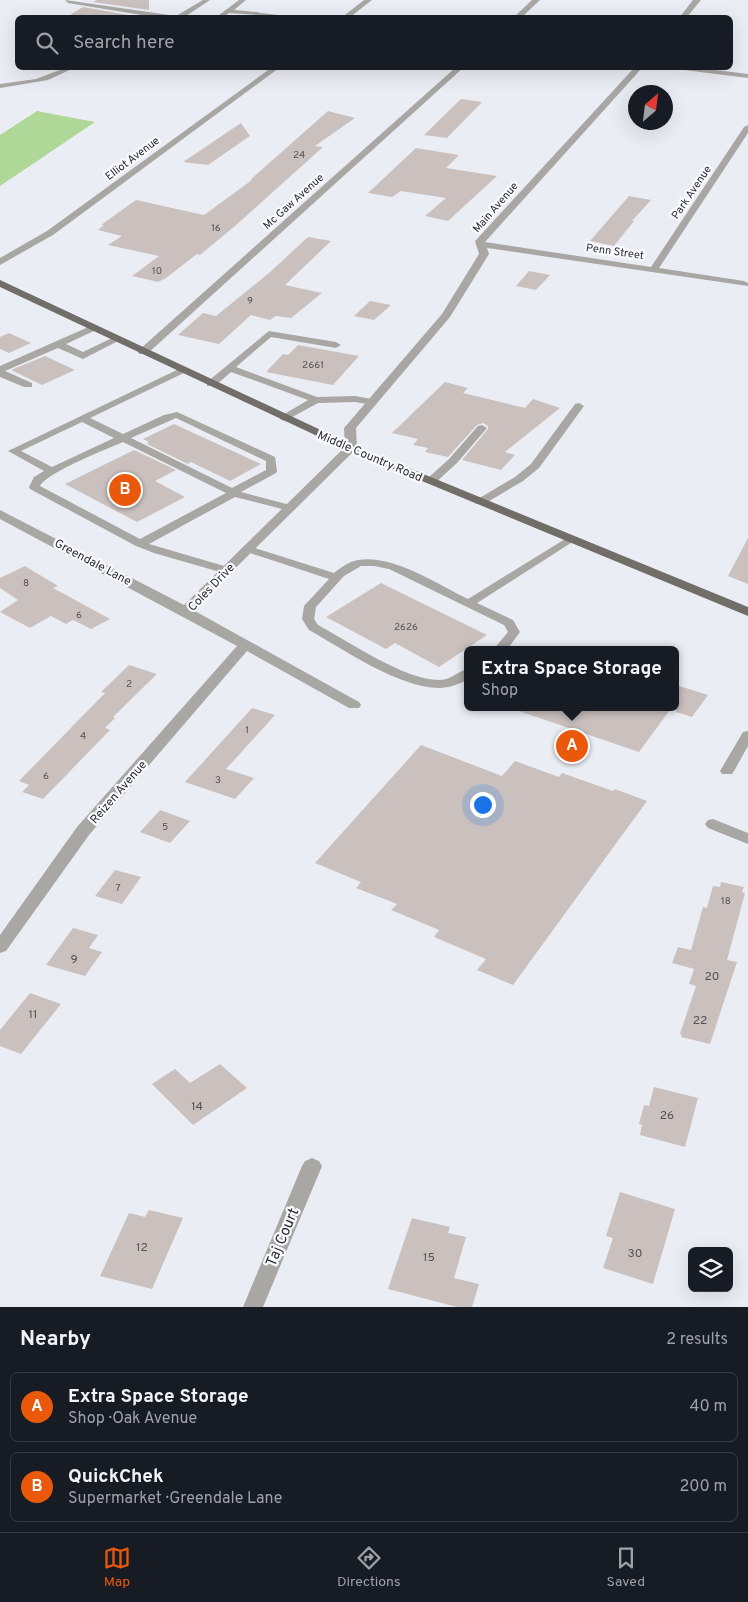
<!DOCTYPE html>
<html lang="en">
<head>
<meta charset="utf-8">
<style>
	:root { --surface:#171b24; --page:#20242c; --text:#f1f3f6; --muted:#9ea1a6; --line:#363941; --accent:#ea580c }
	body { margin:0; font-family:Overpass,sans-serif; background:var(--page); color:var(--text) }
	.controls { position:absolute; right:15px; bottom:15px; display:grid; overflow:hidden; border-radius:8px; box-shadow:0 5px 20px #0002 }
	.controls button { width:45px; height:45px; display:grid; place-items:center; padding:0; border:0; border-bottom:1px solid var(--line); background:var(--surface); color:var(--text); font:25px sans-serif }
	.compass { position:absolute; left:628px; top:85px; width:45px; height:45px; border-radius:50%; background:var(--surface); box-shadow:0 5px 20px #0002; rotate:28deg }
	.you { position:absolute; left:482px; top:804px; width:18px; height:18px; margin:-12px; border:4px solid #fff; border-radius:50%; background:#1a73e8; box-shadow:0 0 0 8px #1a73e833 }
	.badge { display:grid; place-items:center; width:32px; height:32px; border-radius:50%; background:var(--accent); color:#fff; font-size:16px; font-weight:700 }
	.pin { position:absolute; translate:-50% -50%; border:2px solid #fff; box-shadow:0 1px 5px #0006 }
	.popup { position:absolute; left:464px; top:646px; width:215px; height:65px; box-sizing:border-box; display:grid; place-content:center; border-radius:8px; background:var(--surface); filter:drop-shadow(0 1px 4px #0005); font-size:16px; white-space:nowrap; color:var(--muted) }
	.popup b { font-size:19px; color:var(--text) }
	.popup::after { content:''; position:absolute; left:50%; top:100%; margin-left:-10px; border:10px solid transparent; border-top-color:var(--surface) }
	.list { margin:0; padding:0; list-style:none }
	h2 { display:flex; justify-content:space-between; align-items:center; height:65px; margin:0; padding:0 20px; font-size:21px }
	h2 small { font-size:16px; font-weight:400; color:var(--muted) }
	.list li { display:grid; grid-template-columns:32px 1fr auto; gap:15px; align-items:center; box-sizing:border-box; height:70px; margin:0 10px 10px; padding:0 10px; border:1px solid var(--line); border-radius:8px }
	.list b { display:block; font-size:19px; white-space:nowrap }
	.list p { margin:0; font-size:16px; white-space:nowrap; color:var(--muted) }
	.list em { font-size:16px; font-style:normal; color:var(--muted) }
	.icon { flex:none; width:28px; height:28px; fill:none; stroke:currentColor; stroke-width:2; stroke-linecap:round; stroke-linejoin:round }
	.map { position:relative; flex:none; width:748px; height:1307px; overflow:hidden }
	.search { position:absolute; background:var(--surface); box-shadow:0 5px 20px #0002; left:15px; right:15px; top:15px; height:55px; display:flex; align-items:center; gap:12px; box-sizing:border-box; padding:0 18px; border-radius:8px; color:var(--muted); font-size:19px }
	.sheet { height:225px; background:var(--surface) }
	nav { display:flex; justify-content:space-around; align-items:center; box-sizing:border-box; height:70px; border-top:1px solid var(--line); background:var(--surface); font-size:14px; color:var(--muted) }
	nav a { display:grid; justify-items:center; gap:2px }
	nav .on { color:var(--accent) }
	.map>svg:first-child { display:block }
</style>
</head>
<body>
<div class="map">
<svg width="748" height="1307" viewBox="0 0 748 1307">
	<rect width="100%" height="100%" fill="#ebedf4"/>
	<path fill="#afd798" d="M 37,111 L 95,122 L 0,186 L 0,135 Z"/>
	<path fill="#cac1bf" d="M 97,0 L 149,0 L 149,10 L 93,2 Z
		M 83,7 L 145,18 L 65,18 Z
		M 461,99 L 482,102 L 447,138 L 424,135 Z
		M 328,111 L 355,118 L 315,146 L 323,147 L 235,226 L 200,255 L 197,254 L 166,278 L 158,282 L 132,276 L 159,256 L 108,245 L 122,236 L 98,230 L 104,225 L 101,225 L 136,200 L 204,215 L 252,180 L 250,180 Z
		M 241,123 L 250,136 L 208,165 L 183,162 Z
		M 416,148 L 459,155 L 446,168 L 497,176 L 448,221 L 425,216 L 446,198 L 401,191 L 392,197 L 368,193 Z
		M 629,196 L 651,200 L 632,221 L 634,221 L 614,246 L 590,241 Z
		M 308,237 L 331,241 L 285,285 L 322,293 L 291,318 L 276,316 L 270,320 L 251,315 L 219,344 L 178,335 L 203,313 L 216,316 L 269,273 Z
		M 529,271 L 550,275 L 536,290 L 516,286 Z
		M 370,301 L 391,305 L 374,320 L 354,316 Z
		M 9,333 L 31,343 L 9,353 L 0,349 L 0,337 Z
		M 298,345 L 359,356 L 333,385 L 266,372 L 283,354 L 288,355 Z
		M 45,356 L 75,370 L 42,385 L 11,370 Z
		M 445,382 L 468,388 L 463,393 L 525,408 L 533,399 L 560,408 L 505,452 L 515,455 L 501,470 L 462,460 L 488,429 L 488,426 L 483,423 L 477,425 L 448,457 L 425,452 L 428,448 L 413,445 L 418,439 L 392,433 Z
		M 174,424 L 261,464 L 230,481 L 191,462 L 188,464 L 147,444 L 149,442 L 143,439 Z
		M 134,450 L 176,470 L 155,481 L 185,497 L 137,522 L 65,484 Z
		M 748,538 L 748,584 L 728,576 Z
		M 25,566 L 58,586 L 53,588 L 110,619 L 91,629 L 73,620 L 66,624 L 51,616 L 30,628 L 0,612 L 18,600 L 0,588 L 0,578 Z
		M 381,583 L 487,635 L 439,667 L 395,643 L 386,649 L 326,617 Z
		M 129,665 L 157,674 L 113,717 L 115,718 L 105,728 L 110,730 L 43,799 L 22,792 L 29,785 L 19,781 L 105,693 L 101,692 Z
		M 676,685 L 708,695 L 692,717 L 676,712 Z
		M 516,707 L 672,707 L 639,752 L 516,710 Z
		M 252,708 L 275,715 L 226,769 L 254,778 L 235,799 L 185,782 Z
		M 421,745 L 502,776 L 515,761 L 559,777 L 562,773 L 613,791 L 615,789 L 647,801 L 513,985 L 477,970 L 486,959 L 434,937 L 439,930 L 391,910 L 397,904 L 356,888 L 361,882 L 315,863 Z
		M 160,810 L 190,821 L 170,843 L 140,832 Z
		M 115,870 L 141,877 L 122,904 L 95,896 Z
		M 721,882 L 744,887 L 742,892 L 745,893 L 727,960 L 737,962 L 710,1044 L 681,1037 L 682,1035 L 680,1034 L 696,986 L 689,984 L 694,969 L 672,963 L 678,947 L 691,950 L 703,907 L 707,908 L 713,886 L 720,887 Z
		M 73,928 L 98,935 L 89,948 L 102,952 L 85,976 L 46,965 Z
		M 30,993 L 61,1004 L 21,1054 L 0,1046 L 0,1030 Z
		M 220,1064 L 247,1088 L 193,1125 L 152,1084 L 175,1069 L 190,1083 Z
		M 654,1087 L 698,1098 L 685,1147 L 640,1135 L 642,1125 L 639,1124 L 644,1105 L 649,1106 Z
		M 620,1192 L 675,1209 L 653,1284 L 603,1268 L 613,1238 L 606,1236 Z
		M 149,1210 L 183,1218 L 152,1289 L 100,1276 L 129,1213 L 145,1217 Z
		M 412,1218 L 450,1227 L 448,1233 L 466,1237 L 454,1278 L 479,1284 L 472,1307 L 457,1307 L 388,1289 Z"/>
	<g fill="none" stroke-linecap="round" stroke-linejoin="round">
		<path fill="#a9a7a4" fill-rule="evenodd" d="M 65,0 L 176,16 L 203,0 L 210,0 L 183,18 L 160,18 L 68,3 Z
			M 239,0 L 246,0 L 234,10 L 257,12 L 260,14 L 259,15 L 229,13 L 223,18 L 215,18 Z
			M 93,325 L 96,326 L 96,330 L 66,344 L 83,352 L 114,337 L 117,336 L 122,339 L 83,359 L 58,348 L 5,371 L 32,383 L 32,387 L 24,387 L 0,377 L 0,366 Z
			M 269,331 L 336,342 L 341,345 L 336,348 L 271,337 L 236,367 L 317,397 L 355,396 L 377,400 L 378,402 L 373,405 L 355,402 L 318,403 L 285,421 L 281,420 L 280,418 L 281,416 L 308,400 L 231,372 L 215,386 L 207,386 L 207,382 Z
			M 183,367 L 188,370 L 186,372 L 90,418 L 123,434 L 164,415 L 177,412 L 275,457 L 277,471 L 276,473 L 241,492 L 294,506 L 296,508 L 294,510 L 290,511 L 235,497 L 149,544 L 231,568 L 233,570 L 231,572 L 227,574 L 154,553 L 136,546 L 30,489 L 29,487 L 34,477 L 44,471 L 8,451 ZM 176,418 L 266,461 L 266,470 L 232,488 L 131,438 ZM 82,422 L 114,438 L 52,467 L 21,451 ZM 123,442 L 226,493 L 140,539 L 40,486 C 46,473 107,449 123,442 Z
			M 579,403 L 584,406 L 539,468 L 523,481 L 484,504 L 476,504 L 474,502 L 476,500 L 515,477 L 531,464 L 575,404 Z
			M 482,425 L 487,428 L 457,463 L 435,483 L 427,483 L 426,481 L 427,479 L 449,459 L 478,426 Z
			M 570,536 L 574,537 L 576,539 L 574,541 L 477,603 L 513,620 L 520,632 L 507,650 L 493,650 L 508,632 L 504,625 L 389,569 L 374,566 L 361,566 L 344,576 L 316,607 L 314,619 L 318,625 C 348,641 406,681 440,680 C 451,680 458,671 468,669 L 468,679 C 460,684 449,688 439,688 C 399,688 343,649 309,630 L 302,619 L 304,606 L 329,579 L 244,551 L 242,549 L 244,547 L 252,547 L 334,573 C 340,568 350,561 358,560 C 393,554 437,584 468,599 Z
			M 748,731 L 748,746 L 734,771 L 732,774 L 722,774 L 720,771 L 743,732 Z"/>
		<path fill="#a9a7a4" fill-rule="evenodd" d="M 364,0 L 372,0 L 349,18 L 341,18 Z
			M 532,0 L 540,0 L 521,18 L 513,18 Z
			M 693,0 L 701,0 L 686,18 L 679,18 Z
			M 254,12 L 286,16 L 289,18 L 257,16 L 254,16 Z
			M 65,68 L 74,68 L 48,80 L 0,88 L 0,84 L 36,79 Z
			M 271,68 L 279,68 L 53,235 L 0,265 L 0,258 L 47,231 Z
			M 455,68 L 463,68 L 147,354 L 139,354 L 138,352 L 139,350 Z
			M 634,68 L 642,68 L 485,242 L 651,267 L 744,127 L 748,125 L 748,133 L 659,268 L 744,281 L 748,283 L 748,286 L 487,248 L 489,254 L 450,317 L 356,428 L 357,448 L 355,450 L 193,610 L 359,702 L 361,705 L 359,708 L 349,708 L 247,651 L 89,835 L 6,951 L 0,953 L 0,935 L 77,827 L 237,646 L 0,519 L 0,510 L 184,605 L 345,447 L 344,428 L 442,314 L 479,254 L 475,241 L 477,239 Z
			M 680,68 L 699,68 L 748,74 L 748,78 L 684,70 Z
			M 713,819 L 748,833 L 748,844 L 708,828 L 705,824 L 708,820 Z
			M 312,1158 L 319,1161 L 322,1166 L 263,1307 L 243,1307 L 302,1166 L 305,1161 Z"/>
		<path fill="#716d68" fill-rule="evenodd" d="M 0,280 L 355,446 L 748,607 L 748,616 L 347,450 L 0,287 Z"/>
	</g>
	<g text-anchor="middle" stroke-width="4.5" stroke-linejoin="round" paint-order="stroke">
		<g font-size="10" fill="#545153">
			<text x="299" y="158">24</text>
			<text x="216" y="231">16</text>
			<text x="157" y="274">10</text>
			<text x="250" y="304">9</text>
			<text x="313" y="368">2661</text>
			<text x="26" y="586">8</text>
			<text x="79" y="618">6</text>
			<text x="406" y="630">2626</text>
			<text x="129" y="687">2</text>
			<text x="247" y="733">1</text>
			<text x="83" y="739">4</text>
			<text x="46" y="779">6</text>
			<text x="218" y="783">3</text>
			<text x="165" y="830">5</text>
			<text x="118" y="891">7</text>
			<text x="726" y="904">18</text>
		</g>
		<g font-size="11" fill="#2c2c2f" stroke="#f9faff">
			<text transform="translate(132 158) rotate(-37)" y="4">Elliot Avenue</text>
			<text transform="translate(691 192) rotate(-56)" y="4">Park Avenue</text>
			<text transform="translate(293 201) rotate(-42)" y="4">Mc Gaw Avenue</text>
			<text transform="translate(495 207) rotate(-49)" y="4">Main Avenue</text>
			<text transform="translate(615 251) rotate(8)" y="4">Penn Street</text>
		</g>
		<g font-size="12" fill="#2c2c2f" stroke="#f9faff">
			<text transform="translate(370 456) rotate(23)" y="4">Middle Country Road</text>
			<text transform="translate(93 562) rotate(28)" y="4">Greendale Lane</text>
			<text transform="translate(211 587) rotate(-46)" y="4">Coles Drive</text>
			<text transform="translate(118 792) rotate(-49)" y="4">Reizen Avenue</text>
		</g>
		<g font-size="12" fill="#545153">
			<text x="74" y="963">9</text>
			<text x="712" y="980">20</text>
			<text x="33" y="1018">11</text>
			<text x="700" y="1024">22</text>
			<text x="197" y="1110">14</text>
			<text x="667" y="1119">26</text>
			<text x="142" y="1251">12</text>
			<text x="635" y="1257">30</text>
			<text x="429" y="1261">15</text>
		</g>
		<g font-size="15" fill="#2c2c2f" stroke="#f9faff">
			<text transform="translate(282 1237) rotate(-67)" y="5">Taj Court</text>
		</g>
	</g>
</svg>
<div class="controls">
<button><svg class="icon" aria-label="layers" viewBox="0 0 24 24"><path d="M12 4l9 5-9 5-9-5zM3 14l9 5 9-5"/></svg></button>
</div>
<svg class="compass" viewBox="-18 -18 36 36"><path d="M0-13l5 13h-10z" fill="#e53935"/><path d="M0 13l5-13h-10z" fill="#9ea1a6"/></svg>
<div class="you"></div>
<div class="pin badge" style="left:572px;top:746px">A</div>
<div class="popup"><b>Extra Space Storage</b>Shop</div>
<div class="pin badge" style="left:125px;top:490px">B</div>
<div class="search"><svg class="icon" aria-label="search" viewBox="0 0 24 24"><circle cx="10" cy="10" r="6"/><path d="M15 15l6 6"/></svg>Search here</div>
</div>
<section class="sheet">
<h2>Nearby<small>2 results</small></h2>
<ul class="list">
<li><span class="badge">A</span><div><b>Extra Space Storage</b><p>Shop · Oak Avenue</p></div><em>40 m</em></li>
<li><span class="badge">B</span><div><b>QuickChek</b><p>Supermarket · Greendale Lane</p></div><em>200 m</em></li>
</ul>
</section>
<nav>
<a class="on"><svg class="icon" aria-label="map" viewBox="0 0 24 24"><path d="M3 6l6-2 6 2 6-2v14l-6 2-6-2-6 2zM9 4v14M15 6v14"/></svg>Map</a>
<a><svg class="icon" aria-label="directions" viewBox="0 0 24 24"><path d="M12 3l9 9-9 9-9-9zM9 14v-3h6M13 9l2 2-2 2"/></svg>Directions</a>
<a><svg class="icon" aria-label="saved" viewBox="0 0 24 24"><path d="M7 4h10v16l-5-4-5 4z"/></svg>Saved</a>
</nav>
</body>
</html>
